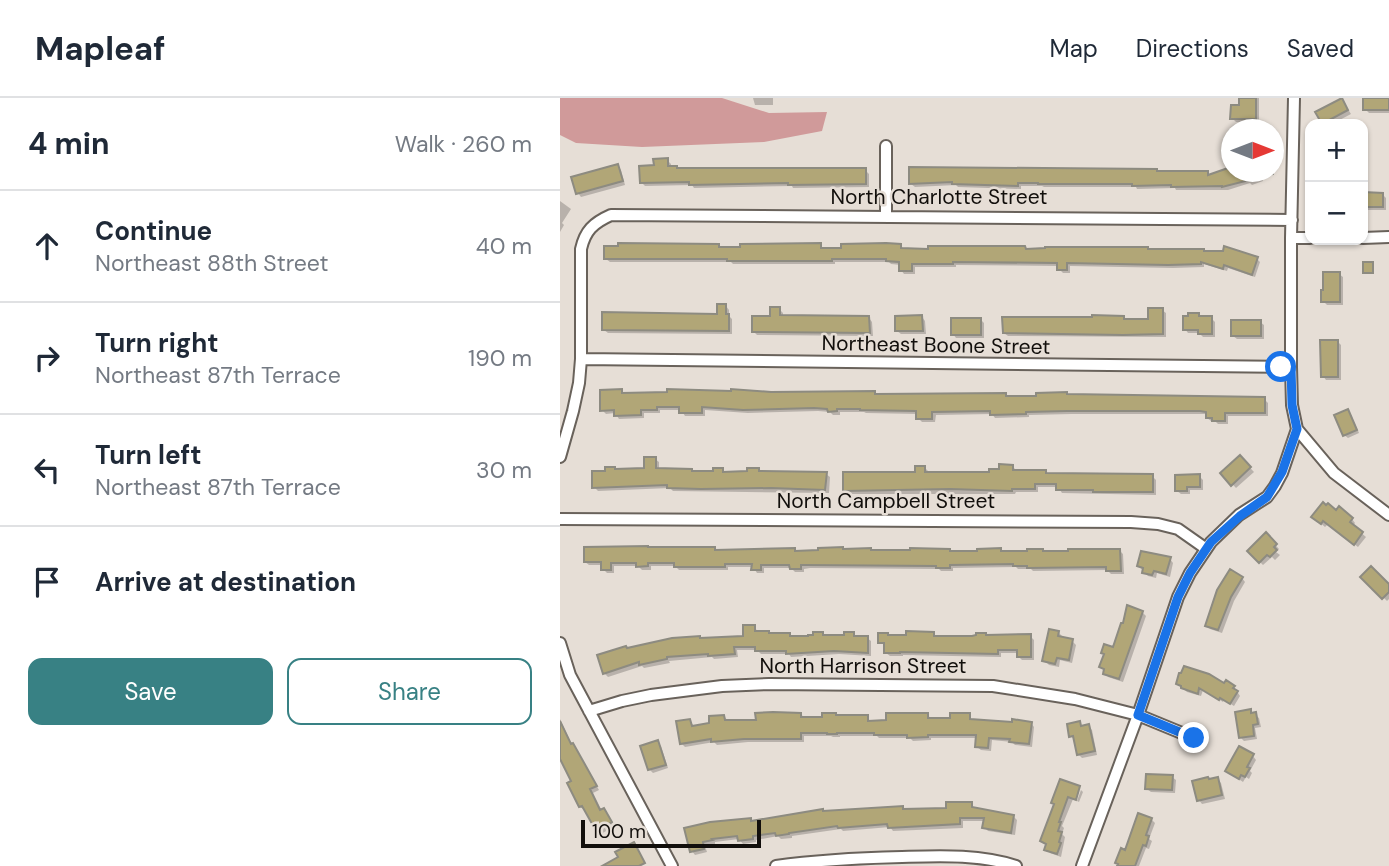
<!DOCTYPE html>
<html lang="en">
<head>
<meta charset="utf-8">
<style>
	:root { --surface:#fff; --page:#f6f6f7; --text:#1f2937; --muted:#747a83; --line:#e0e1e3; --accent:#388184 }
	body { margin:0; font-family:"DM Sans",sans-serif; background:var(--page); color:var(--text) }
	.controls { position:absolute; right:21px; top:21px; display:grid; overflow:hidden; border-radius:14px; box-shadow:0 2px 5px #0004 }
	.controls button { width:63px; height:63px; display:grid; place-items:center; padding:0; border:0; border-bottom:2px solid var(--line); background:var(--surface); color:var(--text); font:35px sans-serif }
	.compass { position:absolute; left:661px; top:21px; width:63px; height:63px; border-radius:50%; background:var(--surface); box-shadow:0 2px 5px #0004; rotate:90deg }
	.scale { position:absolute; left:21px; bottom:18px; width:180px; box-sizing:border-box; padding-left:7px; border:4px solid #120f0c; border-top:0; font-size:19px; line-height:24px; white-space:nowrap; color:#120f0c; -webkit-text-stroke:5px #e6ded6; paint-order:stroke }
	.stop { position:absolute; width:21px; height:21px; margin:-16px; border:5px solid #1a73e8; border-radius:50%; background:#fff }
	.stop.end { background:#1a73e8; border-color:#fff; box-shadow:0 2px 7px #0008 }
	.list { margin:0; padding:0; list-style:none }
	h2 { display:flex; justify-content:space-between; align-items:center; height:91px; margin:0; padding:0 28px; font-size:30px }
	h2 small { font-size:23px; font-weight:400; color:var(--muted) }
	.list li { display:grid; grid-template-columns:46px 1fr auto; gap:21px; align-items:center; box-sizing:border-box; height:112px; padding:0 28px; border-top:2px solid var(--line) }
	.list b { display:block; font-size:26px; white-space:nowrap }
	.list p { margin:0; font-size:23px; white-space:nowrap; color:var(--muted) }
	.list em { font-size:23px; font-style:normal; color:var(--muted) }
	.actions { display:flex; gap:14px; padding:21px 28px }
	.actions a { flex:1; padding:16px 0; border:2px solid var(--accent); border-radius:14px; text-align:center; font-size:24px; color:var(--accent) }
	.actions .main { background:var(--accent); color:#fff }
	.icon { flex:none; width:38px; height:38px; fill:none; stroke:currentColor; stroke-width:2; stroke-linecap:round; stroke-linejoin:round }
	.map { position:relative; flex:none; width:829px; height:768px; overflow:hidden }
	header { display:flex; align-items:center; gap:42px; box-sizing:border-box; height:98px; padding:0 35px; background:var(--surface); border-bottom:2px solid var(--line) }
	header strong { font-size:33px }
	nav { display:flex; gap:38px; margin-inline-start:auto; font-size:24px }
	main { display:flex }
	aside { flex:1; background:var(--surface) }
	.map>svg:first-child { display:block }
</style>
</head>
<body>
<header>
<strong>Mapleaf</strong>
<nav><a>Map</a><a>Directions</a><a>Saved</a></nav>
</header>
<main>
<aside>
<h2>4 min<small>Walk · 260 m</small></h2>
<ul class="list">
<li><svg class="icon" aria-label="ahead" viewBox="0 0 24 24"><path d="M12 20V5M6 11l6-6 6 6"/></svg><div><b>Continue</b><p>Northeast 88th Street</p></div><em>40 m</em></li>
<li><svg class="icon" aria-label="right" viewBox="0 0 24 24"><path d="M7 20v-9h11M14 6l5 5-5 5"/></svg><div><b>Turn right</b><p>Northeast 87th Terrace</p></div><em>190 m</em></li>
<li><svg class="icon" aria-label="left" viewBox="0 0 24 24"><path d="M17 20v-9H6M10 6l-5 5 5 5"/></svg><div><b>Turn left</b><p>Northeast 87th Terrace</p></div><em>30 m</em></li>
<li><svg class="icon" aria-label="arrive" viewBox="0 0 24 24"><path d="M6 21V4h12l-3 4 3 4H6"/></svg><div><b>Arrive at destination</b></div></li>
</ul>
<div class="actions"><a class="main">Save</a><a>Share</a></div>
</aside>
<div class="map">
<svg width="829" height="768" viewBox="0 0 829 768">
	<rect width="100%" height="100%" fill="#e6ded6"/>
	<path fill="#d09a9a" d="M 0,0 L 162,0 L 209,15 L 267,14 L 262,33 L 204,44 L 82,49 L 16,45 L 0,37 Z"/>
	<path fill="#0003" d="M 193,0 L 213,0 L 213,7 L 195,7 Z
		M 681,0 L 699,0 L 699,24 L 676,24 L 672,20 L 681,9 Z
		M 805,0 L 829,0 L 829,15 L 809,15 L 805,11 Z
		M 782,2 L 791,16 L 772,26 L 764,26 L 763,25 Z
		M 107,62 L 111,66 L 111,70 L 119,72 L 305,72 L 309,76 L 309,89 L 233,90 L 232,88 L 134,90 L 132,87 L 85,88 L 81,84 L 95,69 Z
		M 58,68 L 61,72 L 65,87 L 21,99 L 18,95 Z
		M 671,71 L 671,74 L 700,74 L 703,83 L 692,87 L 690,85 L 668,92 L 616,92 L 615,90 L 577,91 L 576,89 L 484,89 L 482,88 L 461,88 L 461,91 L 398,89 L 396,87 L 355,89 L 351,86 L 599,75 L 647,75 L 650,78 Z
		M 803,96 L 822,96 L 826,100 L 826,112 L 803,112 Z
		M 0,103 L 11,111 L 2,125 L 4,127 L 0,134 Z
		M 260,147 L 265,152 L 340,147 L 345,152 L 646,155 L 697,161 L 700,164 L 695,179 L 668,170 L 667,173 L 644,166 L 644,169 L 613,170 L 510,168 L 510,175 L 503,175 L 499,171 L 499,168 L 396,167 L 396,169 L 355,169 L 355,176 L 344,176 L 341,172 L 341,167 L 331,166 L 329,164 L 275,164 L 275,166 L 173,166 L 171,164 L 50,164 L 46,161 L 158,148 L 161,151 Z
		M 779,176 L 783,179 L 783,207 L 767,207 L 763,203 Z
		M 166,208 L 169,212 L 169,218 L 172,221 L 172,236 L 48,235 L 44,232 L 158,217 Z
		M 219,211 L 223,215 L 223,219 L 309,220 L 312,224 L 313,238 L 197,237 L 193,233 Z
		M 602,212 L 606,215 L 606,239 L 448,238 L 444,235 L 563,219 L 567,223 L 590,222 Z
		M 638,217 L 642,220 L 651,220 L 655,224 L 655,239 L 643,239 L 639,235 L 628,235 L 625,231 Z
		M 362,219 L 365,223 L 366,236 L 341,236 L 337,233 Z
		M 420,221 L 424,225 L 424,240 L 396,240 L 393,236 Z
		M 700,224 L 704,227 L 704,241 L 677,241 L 673,238 Z
		M 777,243 L 781,247 L 781,282 L 766,282 L 763,278 Z
		M 61,293 L 65,297 L 315,294 L 318,298 L 445,296 L 449,300 L 704,301 L 708,305 L 708,318 L 668,318 L 668,326 L 658,326 L 655,323 L 651,323 L 647,320 L 647,316 L 512,316 L 469,317 L 469,319 L 435,320 L 432,316 L 376,317 L 375,324 L 362,324 L 358,320 L 358,316 L 306,315 L 304,314 L 280,314 L 280,317 L 273,317 L 270,314 L 258,313 L 188,315 L 145,312 L 145,318 L 125,318 L 121,312 L 100,312 L 100,315 L 84,315 L 84,320 L 59,321 L 55,315 L 46,316 L 42,312 Z
		M 787,313 L 791,317 L 799,335 L 788,340 L 784,337 Z
		M 680,359 L 694,374 L 676,390 L 662,375 Z
		M 95,361 L 99,364 L 99,372 L 132,372 L 134,375 L 154,375 L 162,372 L 166,375 L 189,375 L 198,371 L 201,375 L 266,376 L 270,379 L 269,395 L 113,393 L 110,390 L 38,393 L 34,389 L 57,373 L 86,372 Z
		M 364,369 L 368,373 L 368,376 L 431,375 L 453,369 L 457,373 L 486,373 L 489,377 L 592,378 L 596,382 L 596,397 L 502,395 L 498,389 L 478,389 L 478,394 L 456,394 L 455,396 L 288,396 L 284,392 L 357,376 Z
		M 639,378 L 643,382 L 643,392 L 630,392 L 630,396 L 621,396 L 617,393 Z
		M 792,421 L 795,425 L 793,428 L 806,439 L 798,449 L 768,426 L 765,429 L 757,422 Z
		M 706,437 L 719,451 L 716,454 L 720,457 L 715,462 L 712,459 L 703,467 L 689,453 Z
		M 235,452 L 238,454 L 392,455 L 440,452 L 443,455 L 483,452 L 485,455 L 560,453 L 563,456 L 564,476 L 551,476 L 547,472 L 473,473 L 471,471 L 458,471 L 456,469 L 393,470 L 393,473 L 381,473 L 379,471 L 250,470 L 244,471 L 244,474 L 235,474 L 231,470 L 204,470 L 204,475 L 197,475 L 193,469 L 168,469 L 168,472 L 119,472 L 115,468 L 91,468 L 91,472 L 82,472 L 78,468 L 54,468 L 54,475 L 47,475 L 43,471 L 43,467 L 29,467 L 25,464 L 156,453 Z
		M 610,461 L 613,465 L 610,479 L 597,475 L 596,480 L 588,478 L 579,468 Z
		M 803,479 L 829,489 L 829,501 L 827,503 Z
		M 682,480 L 685,484 L 674,503 L 662,535 L 650,531 L 647,527 Z
		M 582,514 L 586,518 L 563,584 L 548,579 L 541,569 Z
		M 195,529 L 198,535 L 210,537 L 229,537 L 232,540 L 250,540 L 262,535 L 265,538 L 286,538 L 293,536 L 297,540 L 307,540 L 311,543 L 311,558 L 279,556 L 231,559 L 229,556 L 201,556 L 197,552 L 177,552 L 178,559 L 154,561 L 152,559 L 109,563 L 110,565 L 84,570 L 82,568 L 48,579 L 44,575 L 67,552 L 142,542 L 185,539 Z
		M 498,534 L 502,538 L 501,541 L 512,543 L 516,547 L 512,565 L 500,562 L 499,569 L 489,567 L 485,563 Z
		M 328,536 L 330,539 L 373,536 L 377,540 L 470,538 L 474,542 L 474,562 L 462,562 L 459,559 L 459,555 L 441,555 L 441,559 L 343,557 L 343,558 L 330,558 L 326,555 L 326,548 L 320,544 Z
		M 667,585 L 674,589 L 680,598 L 674,608 L 664,602 L 663,604 L 643,592 L 641,598 L 627,594 L 618,586 L 665,588 Z
		M 690,613 L 699,620 L 701,629 L 695,630 L 697,641 L 684,643 L 681,640 Z
		M 241,616 L 245,621 L 307,619 L 311,624 L 367,617 L 371,620 L 392,622 L 409,617 L 413,623 L 471,625 L 474,629 L 472,649 L 455,647 L 452,644 L 432,642 L 431,653 L 421,652 L 417,649 L 418,640 L 371,640 L 371,642 L 353,643 L 350,640 L 319,640 L 317,638 L 280,638 L 280,639 L 273,639 L 271,638 L 244,638 L 244,644 L 188,644 L 157,647 L 154,644 L 125,649 L 121,645 L 130,623 L 134,629 L 151,627 L 164,618 L 167,622 L 197,624 Z
		M 0,621 L 12,647 L 16,651 L 39,692 L 33,695 L 42,713 L 44,712 L 47,716 L 55,728 L 41,736 L 37,732 L 26,711 L 24,712 L 20,708 L 14,684 L 0,657 Z
		M 519,625 L 524,629 L 528,628 L 532,632 L 537,657 L 522,660 L 518,656 L 515,642 L 511,638 Z
		M 97,644 L 101,648 L 108,670 L 93,675 L 90,672 Z
		M 693,658 L 696,662 L 690,673 L 692,675 L 689,681 L 686,679 L 683,684 L 667,673 Z
		M 612,679 L 616,682 L 615,695 L 591,694 L 587,691 Z
		M 657,681 L 661,685 L 665,701 L 642,706 L 639,702 L 650,683 Z
		M 518,689 L 502,728 L 504,730 L 502,736 L 505,739 L 501,759 L 490,755 L 483,743 L 495,707 Z
		M 521,692 L 523,694 L 519,704 L 517,703 Z
		M 411,706 L 415,712 L 454,719 L 457,722 L 455,737 L 428,733 L 424,729 L 425,723 L 403,723 L 403,730 L 333,733 L 330,729 L 283,733 L 281,731 L 232,738 L 232,740 L 221,741 L 218,738 L 196,742 L 196,744 L 183,746 L 179,741 L 155,744 L 155,746 L 145,748 L 147,754 L 135,757 L 132,753 L 127,732 L 190,722 L 192,724 L 342,710 L 345,713 L 388,711 Z
		M 591,721 L 595,725 L 589,741 L 592,743 L 589,751 L 586,750 L 579,768 L 559,768 L 566,754 Z"/>
	<path fill="#b1a677" stroke="#8d8b81" stroke-width="2" d="M 679,0 L 696,0 L 696,21 L 670,21 L 671,7 L 679,7 Z
		M 782,0 L 788,12 L 762,26 L 755,14 Z
		M 803,0 L 829,0 L 829,12 L 803,12 Z
		M 108,60 L 108,68 L 117,68 L 117,70 L 306,70 L 306,86 L 228,87 L 228,85 L 129,87 L 129,84 L 80,85 L 79,68 L 94,67 L 93,61 Z
		M 58,66 L 63,83 L 16,96 L 11,79 Z
		M 349,69 L 597,71 L 597,73 L 648,73 L 648,77 L 671,69 L 671,74 L 713,74 L 713,76 L 662,89 L 662,88 L 611,89 L 611,87 L 572,88 L 572,86 L 478,86 L 478,85 L 458,85 L 458,88 L 392,86 L 392,84 L 349,86 Z
		M 803,94 L 823,95 L 823,109 L 803,109 Z
		M 58,145 L 159,146 L 159,149 L 180,149 L 180,146 L 261,145 L 261,150 L 281,150 L 281,146 L 326,145 L 341,146 L 341,150 L 368,151 L 368,148 L 465,148 L 466,151 L 485,150 L 485,149 L 588,149 L 588,151 L 644,151 L 644,153 L 663,153 L 664,148 L 698,159 L 692,177 L 664,167 L 663,171 L 641,164 L 641,166 L 608,167 L 507,165 L 507,172 L 497,172 L 497,165 L 393,164 L 393,166 L 352,166 L 352,173 L 339,173 L 339,164 L 326,163 L 326,161 L 272,161 L 272,163 L 167,163 L 167,161 L 44,161 L 44,148 L 58,148 Z
		M 803,164 L 813,164 L 813,175 L 803,175 Z
		M 763,174 L 780,174 L 780,204 L 761,204 L 761,192 L 763,192 Z
		M 157,206 L 166,206 L 166,216 L 169,216 L 169,233 L 42,232 L 42,214 L 157,216 Z
		M 210,209 L 220,209 L 220,217 L 309,218 L 310,235 L 192,234 L 192,218 L 210,218 Z
		M 588,210 L 603,210 L 603,236 L 563,237 L 443,235 L 442,219 L 532,219 L 532,217 L 564,218 L 564,221 L 588,221 Z
		M 628,215 L 639,215 L 639,218 L 652,218 L 652,236 L 638,236 L 638,232 L 623,232 L 623,218 L 628,218 Z
		M 362,217 L 363,233 L 335,233 L 335,218 Z
		M 391,220 L 421,220 L 421,237 L 391,237 Z
		M 671,222 L 701,222 L 701,238 L 671,238 Z
		M 760,242 L 778,242 L 778,279 L 761,279 Z
		M 62,291 L 62,295 L 107,294 L 107,291 L 171,293 L 171,291 L 211,294 L 315,293 L 315,296 L 446,295 L 446,298 L 476,298 L 476,295 L 507,294 L 507,296 L 705,299 L 705,315 L 665,315 L 665,323 L 652,323 L 652,320 L 646,320 L 646,314 L 640,313 L 507,313 L 466,314 L 466,316 L 430,317 L 430,313 L 372,314 L 372,321 L 356,321 L 356,313 L 300,312 L 300,311 L 277,311 L 277,313 L 268,314 L 267,311 L 254,310 L 183,312 L 142,309 L 142,315 L 119,315 L 119,309 L 97,309 L 97,312 L 81,312 L 81,317 L 54,318 L 54,312 L 40,313 L 40,292 Z
		M 788,311 L 797,332 L 783,338 L 774,317 Z
		M 680,357 L 691,369 L 671,388 L 660,375 Z
		M 84,359 L 96,359 L 96,370 L 132,371 L 132,373 L 153,373 L 153,370 L 163,370 L 163,374 L 187,373 L 187,370 L 199,370 L 199,373 L 267,374 L 265,392 L 211,390 L 141,391 L 107,390 L 107,387 L 32,390 L 32,373 L 45,373 L 45,369 L 55,369 L 55,371 L 84,370 Z
		M 439,366 L 453,367 L 453,372 L 486,372 L 486,375 L 593,376 L 593,394 L 533,394 L 533,392 L 496,392 L 496,386 L 475,386 L 475,391 L 452,391 L 452,393 L 390,391 L 283,393 L 283,374 L 355,374 L 355,368 L 365,368 L 365,374 L 429,374 L 429,371 L 439,371 Z
		M 640,376 L 640,389 L 627,389 L 627,393 L 615,393 L 615,377 Z
		M 763,404 L 766,407 L 768,405 L 776,412 L 779,408 L 793,420 L 790,424 L 803,434 L 794,447 L 763,423 L 761,426 L 751,419 Z
		M 706,434 L 717,446 L 714,449 L 717,452 L 710,459 L 707,457 L 699,465 L 687,453 Z
		M 88,448 L 88,449 L 155,449 L 155,452 L 235,450 L 235,453 L 258,452 L 258,450 L 283,449 L 283,451 L 311,450 L 311,452 L 350,452 L 350,450 L 390,451 L 390,453 L 417,453 L 417,451 L 441,450 L 441,453 L 467,453 L 467,451 L 483,451 L 483,453 L 508,453 L 508,451 L 560,451 L 561,473 L 546,473 L 546,469 L 467,470 L 467,468 L 453,468 L 453,466 L 390,467 L 390,470 L 376,470 L 376,468 L 245,467 L 241,467 L 241,471 L 230,471 L 229,467 L 201,467 L 201,472 L 191,472 L 192,466 L 165,466 L 165,469 L 114,469 L 114,465 L 88,465 L 88,468 L 76,469 L 76,465 L 51,465 L 51,472 L 41,472 L 41,464 L 24,464 L 24,449 Z
		M 581,453 L 611,459 L 606,476 L 594,473 L 592,477 L 582,475 L 583,470 L 577,468 Z
		M 811,468 L 829,486 L 829,494 L 822,501 L 800,479 Z
		M 670,471 L 683,479 L 671,499 L 658,532 L 645,528 L 657,492 Z
		M 567,507 L 583,513 L 559,581 L 543,576 L 544,571 L 539,569 L 544,556 L 541,555 L 544,546 L 553,549 L 561,525 L 563,525 Z
		M 183,527 L 195,527 L 195,533 L 209,533 L 209,535 L 230,535 L 230,538 L 248,538 L 248,537 L 253,537 L 253,534 L 263,534 L 263,537 L 284,537 L 284,534 L 294,534 L 294,538 L 308,538 L 308,555 L 274,553 L 226,556 L 226,553 L 195,553 L 195,549 L 174,549 L 175,556 L 148,558 L 148,556 L 107,559 L 107,561 L 79,567 L 79,564 L 43,576 L 37,557 L 66,548 L 67,550 L 112,540 L 140,538 L 140,540 L 183,538 Z
		M 489,531 L 499,533 L 498,538 L 513,541 L 509,562 L 497,560 L 495,566 L 482,563 Z
		M 346,533 L 374,534 L 374,538 L 412,538 L 416,537 L 416,535 L 426,535 L 426,537 L 471,536 L 471,559 L 457,559 L 457,552 L 438,552 L 438,556 L 340,554 L 340,555 L 324,555 L 324,545 L 318,545 L 318,535 L 328,535 L 328,537 L 346,537 Z
		M 624,568 L 649,576 L 664,585 L 666,582 L 675,588 L 673,590 L 678,593 L 670,606 L 660,600 L 659,602 L 639,590 L 638,596 L 621,590 L 621,588 L 616,586 L 619,575 L 621,575 Z
		M 691,611 L 691,615 L 696,614 L 698,626 L 693,627 L 694,638 L 679,640 L 675,614 Z
		M 213,614 L 241,615 L 241,619 L 262,619 L 262,615 L 276,615 L 276,617 L 308,617 L 308,623 L 326,622 L 326,615 L 368,615 L 368,620 L 390,620 L 390,615 L 410,615 L 410,621 L 452,624 L 452,621 L 472,624 L 469,646 L 449,644 L 450,641 L 429,640 L 428,650 L 415,649 L 416,637 L 368,637 L 368,639 L 347,640 L 347,637 L 314,637 L 314,635 L 277,635 L 277,636 L 267,636 L 267,635 L 241,635 L 241,641 L 184,641 L 151,644 L 151,641 L 120,646 L 116,623 L 130,621 L 132,628 L 149,625 L 149,618 L 164,617 L 165,622 L 196,622 L 195,615 Z
		M 0,623 L 11,646 L 13,645 L 37,688 L 30,691 L 40,712 L 44,710 L 52,724 L 36,733 L 22,708 L 19,709 L 7,685 L 11,683 L 0,661 Z
		M 520,623 L 521,628 L 529,626 L 535,653 L 517,657 L 513,638 L 509,639 L 507,626 Z
		M 98,642 L 106,667 L 88,672 L 80,648 Z
		M 679,648 L 694,656 L 687,669 L 690,670 L 685,679 L 681,677 L 679,681 L 665,673 Z
		M 586,676 L 613,677 L 612,692 L 585,691 Z
		M 648,679 L 649,681 L 658,679 L 662,697 L 637,703 L 632,683 Z
		M 500,681 L 520,688 L 516,702 L 508,699 L 499,724 L 501,724 L 498,733 L 502,734 L 499,744 L 501,745 L 497,756 L 484,752 L 486,746 L 480,743 L 494,706 L 491,705 Z
		M 386,704 L 412,704 L 412,709 L 454,717 L 451,735 L 422,730 L 424,720 L 400,720 L 400,726 L 328,730 L 327,726 L 278,730 L 277,728 L 229,735 L 229,736 L 216,738 L 215,735 L 193,738 L 193,741 L 178,743 L 177,738 L 152,741 L 153,742 L 143,744 L 144,751 L 130,754 L 124,730 L 150,724 L 191,720 L 191,723 L 263,711 L 263,713 L 343,708 L 343,711 L 386,710 Z
		M 578,715 L 592,720 L 586,737 L 589,738 L 586,748 L 583,747 L 575,768 L 557,768 L 558,766 L 555,765 L 561,750 L 565,752 Z
		M 74,744 L 85,765 L 79,768 L 42,768 L 58,759 L 55,754 Z"/>
	<g fill="none" stroke-linecap="round" stroke-linejoin="round">
		<g stroke="#69625b" stroke-width="14">
			<path id="minor" d="M 734,0 L 731,140 L 731,269 L 732,307 L 737,331 L 774,375 L 829,417
				M 326,118 L 326,48
				M 731,140 L 750,140
				M 803,140 L 829,139
				M 21,261 L 731,269
				M 0,359 L 13,313 L 19,285 L 21,261 L 21,151 C 25,133 33,125 51,117 L 732,122
				M 0,421 L 571,424 L 598,426 L 618,431 L 645,450
				M 0,545 L 10,577 L 112,768
				M 29,613 L 62,603 L 91,597 L 162,588 L 209,586 L 433,588 L 515,601 L 578,617 L 634,640
				M 216,768 C 258,762 300,760 342,759 C 379,758 419,756 456,768
				M 522,768 L 578,617 L 618,499 L 630,475 L 651,444 L 679,417 L 707,399 L 715,388 L 722,375 L 737,331"/>
		</g>
		<use href="#minor" stroke="#fff" stroke-width="10"/>
	</g>
	<g fill="none" stroke-linecap="round" stroke-linejoin="round">
		<path stroke="#1a73e8" stroke-width="9" d="M 634,640 L 578,617 L 618,499 L 630,475 L 651,444 L 680,418 L 707,399 L 722,374 L 737,331 L 732,307 L 731,269 L 721,269"/>
	</g>
	<g text-anchor="middle" stroke-width="5" stroke-linejoin="round" paint-order="stroke">
		<g font-size="21" fill="#120f0c" stroke="#e6ded6">
			<text x="379" y="106">North Charlotte Street</text>
			<text transform="translate(376 247) rotate(1)" y="7">Northeast Boone Street</text>
			<text x="326" y="410">North Campbell Street</text>
			<text x="303" y="575">North Harrison Street</text>
		</g>
	</g>
</svg>
<div class="controls">
<button>+</button>
<button>−</button>
</div>
<svg class="compass" viewBox="-18 -18 36 36"><path d="M0-13l5 13h-10z" fill="#e53935"/><path d="M0 13l5-13h-10z" fill="#747a83"/></svg>
<div class="scale">100 m</div>
<div class="stop" style="left:721px;top:269px"></div>
<div class="stop end" style="left:634px;top:640px"></div>
</div>
</main>
</body>
</html>
